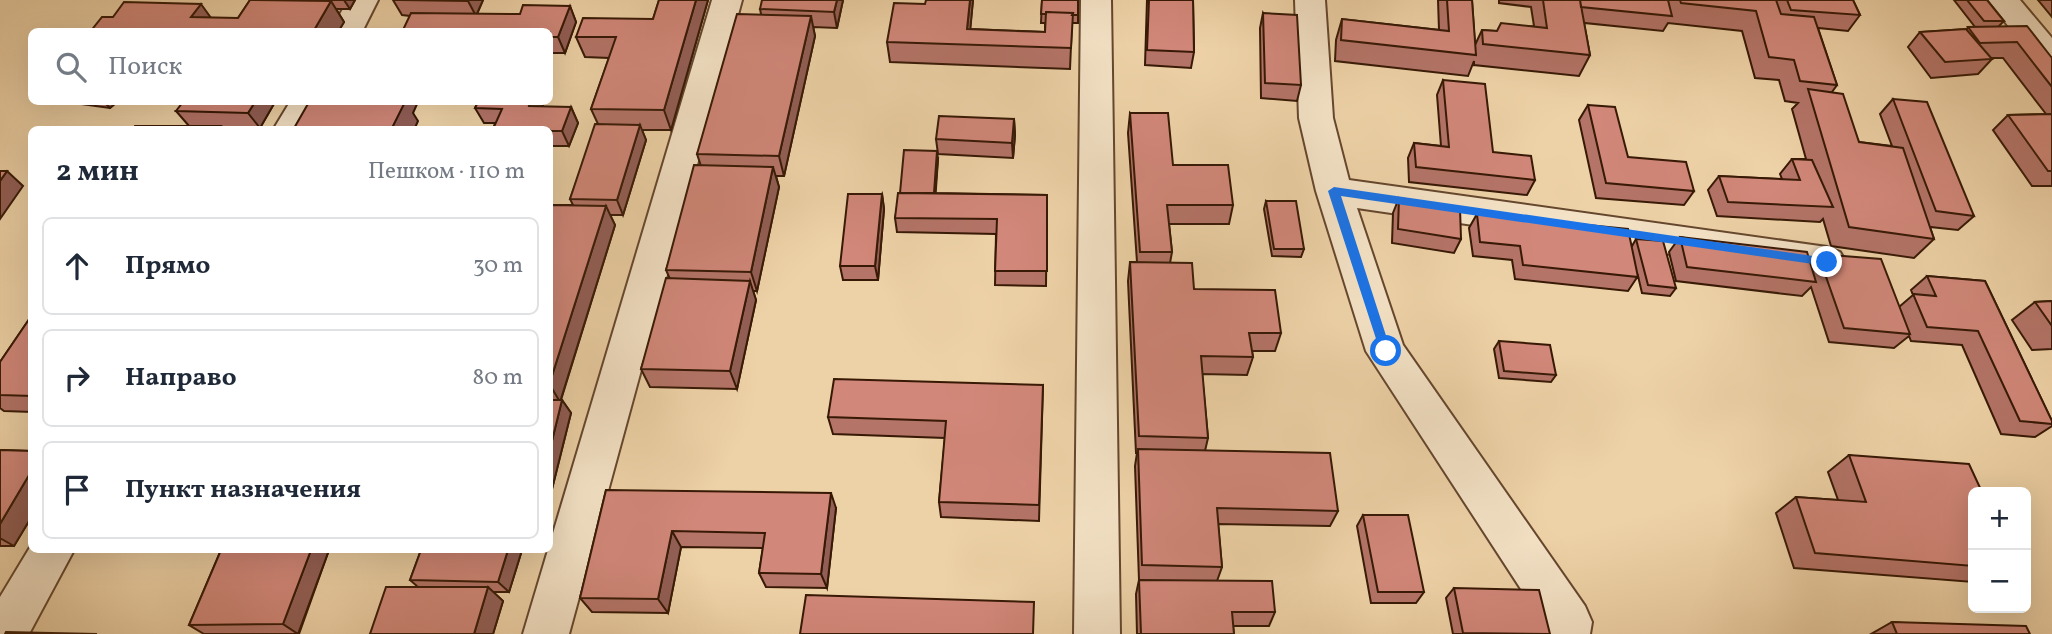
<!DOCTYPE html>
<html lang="ru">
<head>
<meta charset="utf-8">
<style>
	:root { --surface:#fff; --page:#f6f6f7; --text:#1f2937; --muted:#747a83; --line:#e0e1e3 }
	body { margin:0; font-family:Vollkorn,serif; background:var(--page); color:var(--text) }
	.controls { position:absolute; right:21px; bottom:21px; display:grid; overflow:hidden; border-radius:10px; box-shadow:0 7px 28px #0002 }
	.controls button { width:63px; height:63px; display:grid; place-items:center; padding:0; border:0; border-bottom:2px solid var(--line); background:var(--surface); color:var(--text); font:35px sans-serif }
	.stop { position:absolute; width:21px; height:21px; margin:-16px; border:5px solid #1a73e8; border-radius:50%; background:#fff }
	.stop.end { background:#1a73e8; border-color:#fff; box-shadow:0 2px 7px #0008 }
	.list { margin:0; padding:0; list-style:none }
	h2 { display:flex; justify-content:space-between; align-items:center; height:91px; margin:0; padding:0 28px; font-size:30px }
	h2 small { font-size:23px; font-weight:400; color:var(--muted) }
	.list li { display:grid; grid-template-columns:46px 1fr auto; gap:21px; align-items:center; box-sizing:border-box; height:98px; margin:0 14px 14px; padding:0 14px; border:2px solid var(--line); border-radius:10px }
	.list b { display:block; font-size:26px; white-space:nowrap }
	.list em { font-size:23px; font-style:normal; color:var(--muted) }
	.icon { flex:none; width:38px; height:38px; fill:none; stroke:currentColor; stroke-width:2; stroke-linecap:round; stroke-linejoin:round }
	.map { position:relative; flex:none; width:2052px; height:634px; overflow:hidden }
	.search { position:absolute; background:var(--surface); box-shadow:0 7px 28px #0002; left:28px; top:28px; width:525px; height:77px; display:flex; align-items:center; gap:18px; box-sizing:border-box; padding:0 24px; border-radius:10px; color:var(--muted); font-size:26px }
	.panel { position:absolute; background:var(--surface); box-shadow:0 7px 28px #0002; left:28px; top:126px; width:525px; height:427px; border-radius:10px }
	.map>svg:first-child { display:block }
</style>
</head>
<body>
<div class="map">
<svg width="2052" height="634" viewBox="0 0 2052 634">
	<rect width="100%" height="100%" fill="#eed2a7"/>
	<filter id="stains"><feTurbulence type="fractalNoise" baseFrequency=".00286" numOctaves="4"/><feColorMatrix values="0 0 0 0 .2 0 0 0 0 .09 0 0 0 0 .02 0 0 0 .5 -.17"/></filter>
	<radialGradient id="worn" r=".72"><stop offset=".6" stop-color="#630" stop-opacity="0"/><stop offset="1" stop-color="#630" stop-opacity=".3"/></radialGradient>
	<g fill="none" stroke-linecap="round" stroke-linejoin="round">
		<g stroke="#65472e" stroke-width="4">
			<path id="minor" d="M 348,0 L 378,0 L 362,32 L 330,32 Z
				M 712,0 L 742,0 L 569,634 L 523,634 Z
				M 1081,0 L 1111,0 L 1120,634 L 1074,634 Z
				M 1295,0 L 1325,0 L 1333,118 L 1349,180 L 1827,247 L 1840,252 L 1846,262 L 1840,272 L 1827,277 L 1357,208 L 1403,345 L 1585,606 L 1592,622 L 1590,634 L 1544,634 L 1545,626 L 1366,351 L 1316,191 L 1299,118 Z
				M 1988,0 L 2020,0 L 2052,38 L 2052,71 L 2041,68 Z
				M 290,102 L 322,102 L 307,130 L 273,130 Z
				M 32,544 L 32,550 L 74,550 L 29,634 L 0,634 L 0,597 Z"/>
		</g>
		<use href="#minor" fill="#f4e2c6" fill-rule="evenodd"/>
	</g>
	<path fill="#b47468" stroke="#371906" stroke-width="2" d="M 250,0 L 355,0 L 350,9 L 336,9 L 344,22 L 338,32 L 90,32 L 211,18 L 238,18 Z
		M 393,0 L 483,0 L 477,14 L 520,14 L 570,6 L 576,22 L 565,53 L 550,53 L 550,32 L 402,15 Z
		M 659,0 L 708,0 L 671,130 L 642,130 L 646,140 L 623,215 L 610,215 L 615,225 L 561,400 L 562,400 L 571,413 L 550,497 L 550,205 L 573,205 L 570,199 L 598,124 L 591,109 L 609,58 L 585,57 L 576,37 L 653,19 Z
		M 843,0 L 837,28 L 813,27 L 815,36 L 784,176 L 776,176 L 779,187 L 757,291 L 753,291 L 756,300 L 737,389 L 650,387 L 641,369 L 670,279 L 666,270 L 701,166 L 697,154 L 761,14 L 760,9 Z
		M 973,0 L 970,29 L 1045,32 L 1045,23 L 1041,23 L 1042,0 L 1078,0 L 1078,23 L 1072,23 L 1070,69 L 890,62 L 887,42 Z
		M 1147,0 L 1193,0 L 1194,52 L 1191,68 L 1145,65 Z
		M 1438,0 L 1472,0 L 1475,45 L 1482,30 L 1497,31 L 1534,26 L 1531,7 L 1499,3 L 1499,0 L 1853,0 L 1860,15 L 1848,31 L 1818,28 L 1837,85 L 1832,92 L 1859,142 L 1892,146 L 1880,114 L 1893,99 L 1974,216 L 1958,230 L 1930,227 L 1934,239 L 1914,258 L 1831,246 L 1823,219 L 1820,222 L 1717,216 L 1708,190 L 1719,176 L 1782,179 L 1780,174 L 1792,159 L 1806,159 L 1792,109 L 1798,103 L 1785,101 L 1779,80 L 1755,78 L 1742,31 L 1668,23 L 1663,31 L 1584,23 L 1590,55 L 1579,76 L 1474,65 L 1474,61 L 1468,76 L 1335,61 L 1336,40 L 1342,19 L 1439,30 Z
		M 1954,0 L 1987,0 L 2004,21 L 1998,27 L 2052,58 L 2052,186 L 2032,186 L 1993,130 L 2008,115 L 2046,114 L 2003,58 L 1991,58 L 1992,59 L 1978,74 L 1931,78 L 1908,47 L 1920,32 L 1967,29 L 1968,27 L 1975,27 Z
		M 2038,0 L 2052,0 L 2052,17 Z
		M 1263,13 L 1301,85 L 1297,101 L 1261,98 L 1260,28 Z
		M 1443,80 L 1493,152 L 1535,180 L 1527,195 L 1409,182 L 1408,158 L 1414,143 L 1441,146 L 1437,95 Z
		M 72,102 L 117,102 L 110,108 L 74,103 Z
		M 275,102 L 260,128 L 189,126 L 176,111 Z
		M 478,102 L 544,102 L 542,107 L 571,107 L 578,123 L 569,146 L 550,146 L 550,130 L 493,130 L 495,123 L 484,123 L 475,108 Z
		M 1588,105 L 1628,157 L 1694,191 L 1684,205 L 1596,198 L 1579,120 Z
		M 1130,113 L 1173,165 L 1233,205 L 1229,224 L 1169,224 L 1172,252 L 1170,263 L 1194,289 L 1281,333 L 1275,351 L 1252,351 L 1253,357 L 1247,375 L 1202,374 L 1208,438 L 1205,451 L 1338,511 L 1330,526 L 1218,524 L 1222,567 L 1217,581 L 1275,612 L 1269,626 L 1233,626 L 1234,634 L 1137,634 L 1136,594 L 1139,580 L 1135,466 L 1137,453 L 1136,453 L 1128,281 L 1130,262 L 1137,262 L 1128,133 Z
		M 1014,119 L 1015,135 L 1013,158 L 938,154 L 936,139 Z
		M 938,159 L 935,193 L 1047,195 L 1046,286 L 995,285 L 996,234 L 897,232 L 895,218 L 900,193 Z
		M 882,194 L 884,209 L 878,280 L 843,280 L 840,266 Z
		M 1399,198 L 1461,239 L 1454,253 L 1392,243 L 1393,213 Z
		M 1266,201 L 1304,249 L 1301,257 L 1272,256 L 1264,209 Z
		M 1477,214 L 1632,246 L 1636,239 L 1676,288 L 1670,296 L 1642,293 L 1638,276 L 1628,291 L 1515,279 L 1512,260 L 1473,256 L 1469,228 Z
		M 1680,237 L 1810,262 L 1818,254 L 1899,307 L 1913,295 L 1911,290 L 1927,276 L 1985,281 L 2052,421 L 2052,426 L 2035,437 L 2001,434 L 1962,345 L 1911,341 L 1909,336 L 1894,348 L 1829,342 L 1811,287 L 1802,296 L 1676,281 L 1669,252 Z
		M 2052,301 L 2052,349 L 2032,350 L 2012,320 L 2035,302 Z
		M 32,315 L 32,412 L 4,411 L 0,408 L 0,362 Z
		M 1499,341 L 1556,375 L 1551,382 L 1499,378 L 1494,349 Z
		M 1043,385 L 1039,521 L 941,517 L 939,502 L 945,438 L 833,434 L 828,417 Z
		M 0,450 L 32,451 L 32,516 L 14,546 L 0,546 Z
		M 1849,455 L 1973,492 L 1973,582 L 1794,568 L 1776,513 L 1796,497 L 1838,500 L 1828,472 Z
		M 606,490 L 836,508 L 827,588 L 766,587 L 759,573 L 763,548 L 681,547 L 668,613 L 592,612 L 580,598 Z
		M 1363,515 L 1424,592 L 1416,603 L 1371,603 L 1357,526 Z
		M 221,550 L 329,550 L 299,634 L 204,634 L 189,625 Z
		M 421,550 L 522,550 L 509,592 L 493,592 L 503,601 L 493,634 L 370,634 L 418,587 L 410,580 Z
		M 1454,588 L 1550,634 L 1453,634 L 1446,598 Z
		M 1892,622 L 2030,634 L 1871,634 Z"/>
	<path fill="#925e55" stroke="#371906" stroke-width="2" d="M 344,0 L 355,0 L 350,9 Z
		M 468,0 L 483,0 L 476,16 L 468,1 Z
		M 696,0 L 708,0 L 671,130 L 664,110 Z
		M 837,0 L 843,0 L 837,28 L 834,12 Z
		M 970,0 L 973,0 L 969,44 L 967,29 Z
		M 331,1 L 344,22 L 338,32 L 313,32 Z
		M 201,4 L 216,25 L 191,17 Z
		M 570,6 L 576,22 L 565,53 L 558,37 Z
		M 811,16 L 815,36 L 784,176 L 779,156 Z
		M 550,75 L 552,81 L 550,88 Z
		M 104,102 L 117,102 L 110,108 Z
		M 255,102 L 275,102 L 260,128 L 248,113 Z
		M 402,102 L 418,102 L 413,113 L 418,121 L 414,130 L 391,130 Z
		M 530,102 L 544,102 L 536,121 L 529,106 Z
		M 571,107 L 578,123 L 569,146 L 562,131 Z
		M 1014,119 L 1015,135 L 1013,158 L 1012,143 Z
		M 640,125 L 646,140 L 623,215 L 617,200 Z
		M 937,151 L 938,159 L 935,203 L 934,195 Z
		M 773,167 L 779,187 L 757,291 L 751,272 Z
		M 7,171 L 23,186 L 0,219 L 0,181 Z
		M 882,194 L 884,209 L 878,280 L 875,266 Z
		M 606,206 L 615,225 L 560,402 L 550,385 L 550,382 Z
		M 750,281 L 756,300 L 737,389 L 730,371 Z
		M 562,400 L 571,413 L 550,497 L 550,449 Z
		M 32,470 L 32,516 L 14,546 L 0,538 L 0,524 Z
		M 831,493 L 836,508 L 827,588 L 821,574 Z
		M 672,531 L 681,547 L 668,613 L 658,599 Z
		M 311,550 L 329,550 L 298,634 L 283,624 Z
		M 508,550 L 522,550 L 509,592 L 498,582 Z
		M 488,587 L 503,601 L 493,634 L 474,634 Z"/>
	<path fill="#d18779" stroke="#371906" stroke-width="2" d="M 250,0 L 331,1 L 313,32 L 90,32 L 102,17 L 113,17 L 124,2 L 201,4 L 191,17 L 238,18 Z
		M 400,0 L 468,0 L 468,1 Z
		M 659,0 L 696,0 L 664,110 L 591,109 L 616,37 L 576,37 L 583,18 L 653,19 Z
		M 762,0 L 837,0 L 834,12 L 760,9 Z
		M 926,0 L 970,0 L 967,29 L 1045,32 L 1046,12 L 1073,13 L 1071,48 L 887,42 L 894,3 L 925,4 Z
		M 1042,0 L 1078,0 L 1078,15 L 1072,15 L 1073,13 L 1046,12 L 1046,14 L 1041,14 Z
		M 1149,0 L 1193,0 L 1194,52 L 1147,50 Z
		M 1447,0 L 1472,0 L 1476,55 L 1341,40 L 1342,19 L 1449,31 Z
		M 1543,0 L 1580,0 L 1590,55 L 1483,44 L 1482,30 L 1497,31 L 1501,23 L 1547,28 Z
		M 1580,0 L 1668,0 L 1672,16 L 1581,7 Z
		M 1680,0 L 1776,0 L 1781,14 L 1814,17 L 1837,85 L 1800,81 L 1794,60 L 1769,57 L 1756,11 L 1681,3 Z
		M 1787,0 L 1853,0 L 1860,15 L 1791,10 Z
		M 1967,0 L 1987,0 L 2004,21 L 1984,21 Z
		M 523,5 L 570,6 L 558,37 L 550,37 L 550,32 L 402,32 L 411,13 L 520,14 Z
		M 1263,13 L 1297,15 L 1301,85 L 1265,83 Z
		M 737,14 L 811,16 L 779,156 L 697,154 Z
		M 2027,26 L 2052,58 L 2052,87 L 2017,42 L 1980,43 L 1968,27 Z
		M 1966,29 L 1992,59 L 1945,62 L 1920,32 Z
		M 1443,80 L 1485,84 L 1493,152 L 1531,156 L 1535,180 L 1416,167 L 1414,143 L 1449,147 Z
		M 1808,89 L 1843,94 L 1859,142 L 1903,148 L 1934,239 L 1849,227 Z
		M 1893,99 L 1927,102 L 1974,216 L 1936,211 Z
		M 183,102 L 255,102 L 248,113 L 176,111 Z
		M 309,102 L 405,102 L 391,130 L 293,130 Z
		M 478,102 L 530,102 L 529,106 L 571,107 L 562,131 L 550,131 L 550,130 L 493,129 L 502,109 L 475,108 Z
		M 1588,105 L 1615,107 L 1628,157 L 1686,162 L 1694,191 L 1606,183 Z
		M 1130,113 L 1168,113 L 1173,165 L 1228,165 L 1233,205 L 1167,205 L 1172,252 L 1140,252 Z
		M 2052,114 L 2052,171 L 2048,171 L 2008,115 Z
		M 939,116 L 1014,119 L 1012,143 L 936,139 Z
		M 595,124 L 640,125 L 617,200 L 570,199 Z
		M 135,126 L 221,126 L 219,130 L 133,130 Z
		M 904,150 L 937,151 L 934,193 L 900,193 Z
		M 1792,159 L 1812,160 L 1833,207 L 1728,202 L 1719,176 L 1800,180 Z
		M 694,165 L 773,167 L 751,272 L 666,270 Z
		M 0,171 L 7,171 L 0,181 Z
		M 898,193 L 1047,195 L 1047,271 L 995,271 L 997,219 L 895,218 Z
		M 848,194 L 882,194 L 875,266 L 840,266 Z
		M 1399,198 L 1460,208 L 1461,239 L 1398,229 Z
		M 1266,201 L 1296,201 L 1304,249 L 1274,249 Z
		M 550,205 L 606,206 L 550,382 Z
		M 1477,214 L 1628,229 L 1638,277 L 1523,265 L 1520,246 L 1480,242 Z
		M 1680,237 L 1807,252 L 1816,282 L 1687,267 Z
		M 1636,239 L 1663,241 L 1676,288 L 1648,285 Z
		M 1818,254 L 1881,259 L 1910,334 L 1844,328 Z
		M 1130,262 L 1192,263 L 1194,289 L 1275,290 L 1281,333 L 1249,333 L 1253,357 L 1201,356 L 1208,438 L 1139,436 Z
		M 1927,276 L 1985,281 L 2052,421 L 2052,424 L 2020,421 L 1978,331 L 1927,327 L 1913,294 L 1936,296 Z
		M 666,278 L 750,281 L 730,371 L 641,369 Z
		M 2052,301 L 2052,326 L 2035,302 Z
		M 32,315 L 32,396 L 0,395 L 0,362 Z
		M 1499,341 L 1550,345 L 1556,375 L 1504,371 Z
		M 834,379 L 1043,385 L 1039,505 L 939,502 L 946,421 L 828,417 Z
		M 550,400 L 562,400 L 550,449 Z
		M 1138,449 L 1330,453 L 1338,511 L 1217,508 L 1222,567 L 1142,565 Z
		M 0,450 L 32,451 L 32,470 L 0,524 Z
		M 1849,455 L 1969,464 L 1982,492 L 1973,492 L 1973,566 L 1815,553 L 1796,497 L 1866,502 Z
		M 606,490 L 831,493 L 821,574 L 759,573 L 765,533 L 672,531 L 658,599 L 580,598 Z
		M 1363,515 L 1408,515 L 1424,592 L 1378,592 Z
		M 221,550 L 311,550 L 283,624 L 189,625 Z
		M 421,550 L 508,550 L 498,582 L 410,580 Z
		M 1139,580 L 1272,581 L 1275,612 L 1232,612 L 1234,634 L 1141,634 Z
		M 386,587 L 488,587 L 474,634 L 370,634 Z
		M 1454,588 L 1539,590 L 1550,634 L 1463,633 Z
		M 806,595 L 1034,602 L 1033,634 L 800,634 Z
		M 1892,622 L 2026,626 L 2030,634 L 1897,634 Z
		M 6,632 L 97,634 L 5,634 Z"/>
	<path fill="#1a73e8" d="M 1334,187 L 1827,258 L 1833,262 L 1827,266 L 1341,196 L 1391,351 L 1386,356 L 1380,351 L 1328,191 Z"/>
	<rect width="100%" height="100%" filter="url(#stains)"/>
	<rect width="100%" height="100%" fill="url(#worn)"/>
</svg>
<div class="controls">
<button>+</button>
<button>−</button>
</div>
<div class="stop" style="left:1386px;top:351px"></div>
<div class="stop end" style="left:1827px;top:262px"></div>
<div class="search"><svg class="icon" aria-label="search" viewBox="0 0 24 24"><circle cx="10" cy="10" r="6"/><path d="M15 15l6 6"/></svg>Поиск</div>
<section class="panel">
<h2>2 мин<small>Пешком · 110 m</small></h2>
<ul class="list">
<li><svg class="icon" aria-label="ahead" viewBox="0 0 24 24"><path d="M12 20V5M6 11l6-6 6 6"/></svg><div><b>Прямо</b></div><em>30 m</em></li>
<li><svg class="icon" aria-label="right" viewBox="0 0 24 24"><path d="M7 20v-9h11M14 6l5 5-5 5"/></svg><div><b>Направо</b></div><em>80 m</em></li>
<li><svg class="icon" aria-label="arrive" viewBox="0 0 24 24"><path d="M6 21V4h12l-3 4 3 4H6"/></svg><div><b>Пункт назначения</b></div></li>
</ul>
</section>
</div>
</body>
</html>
